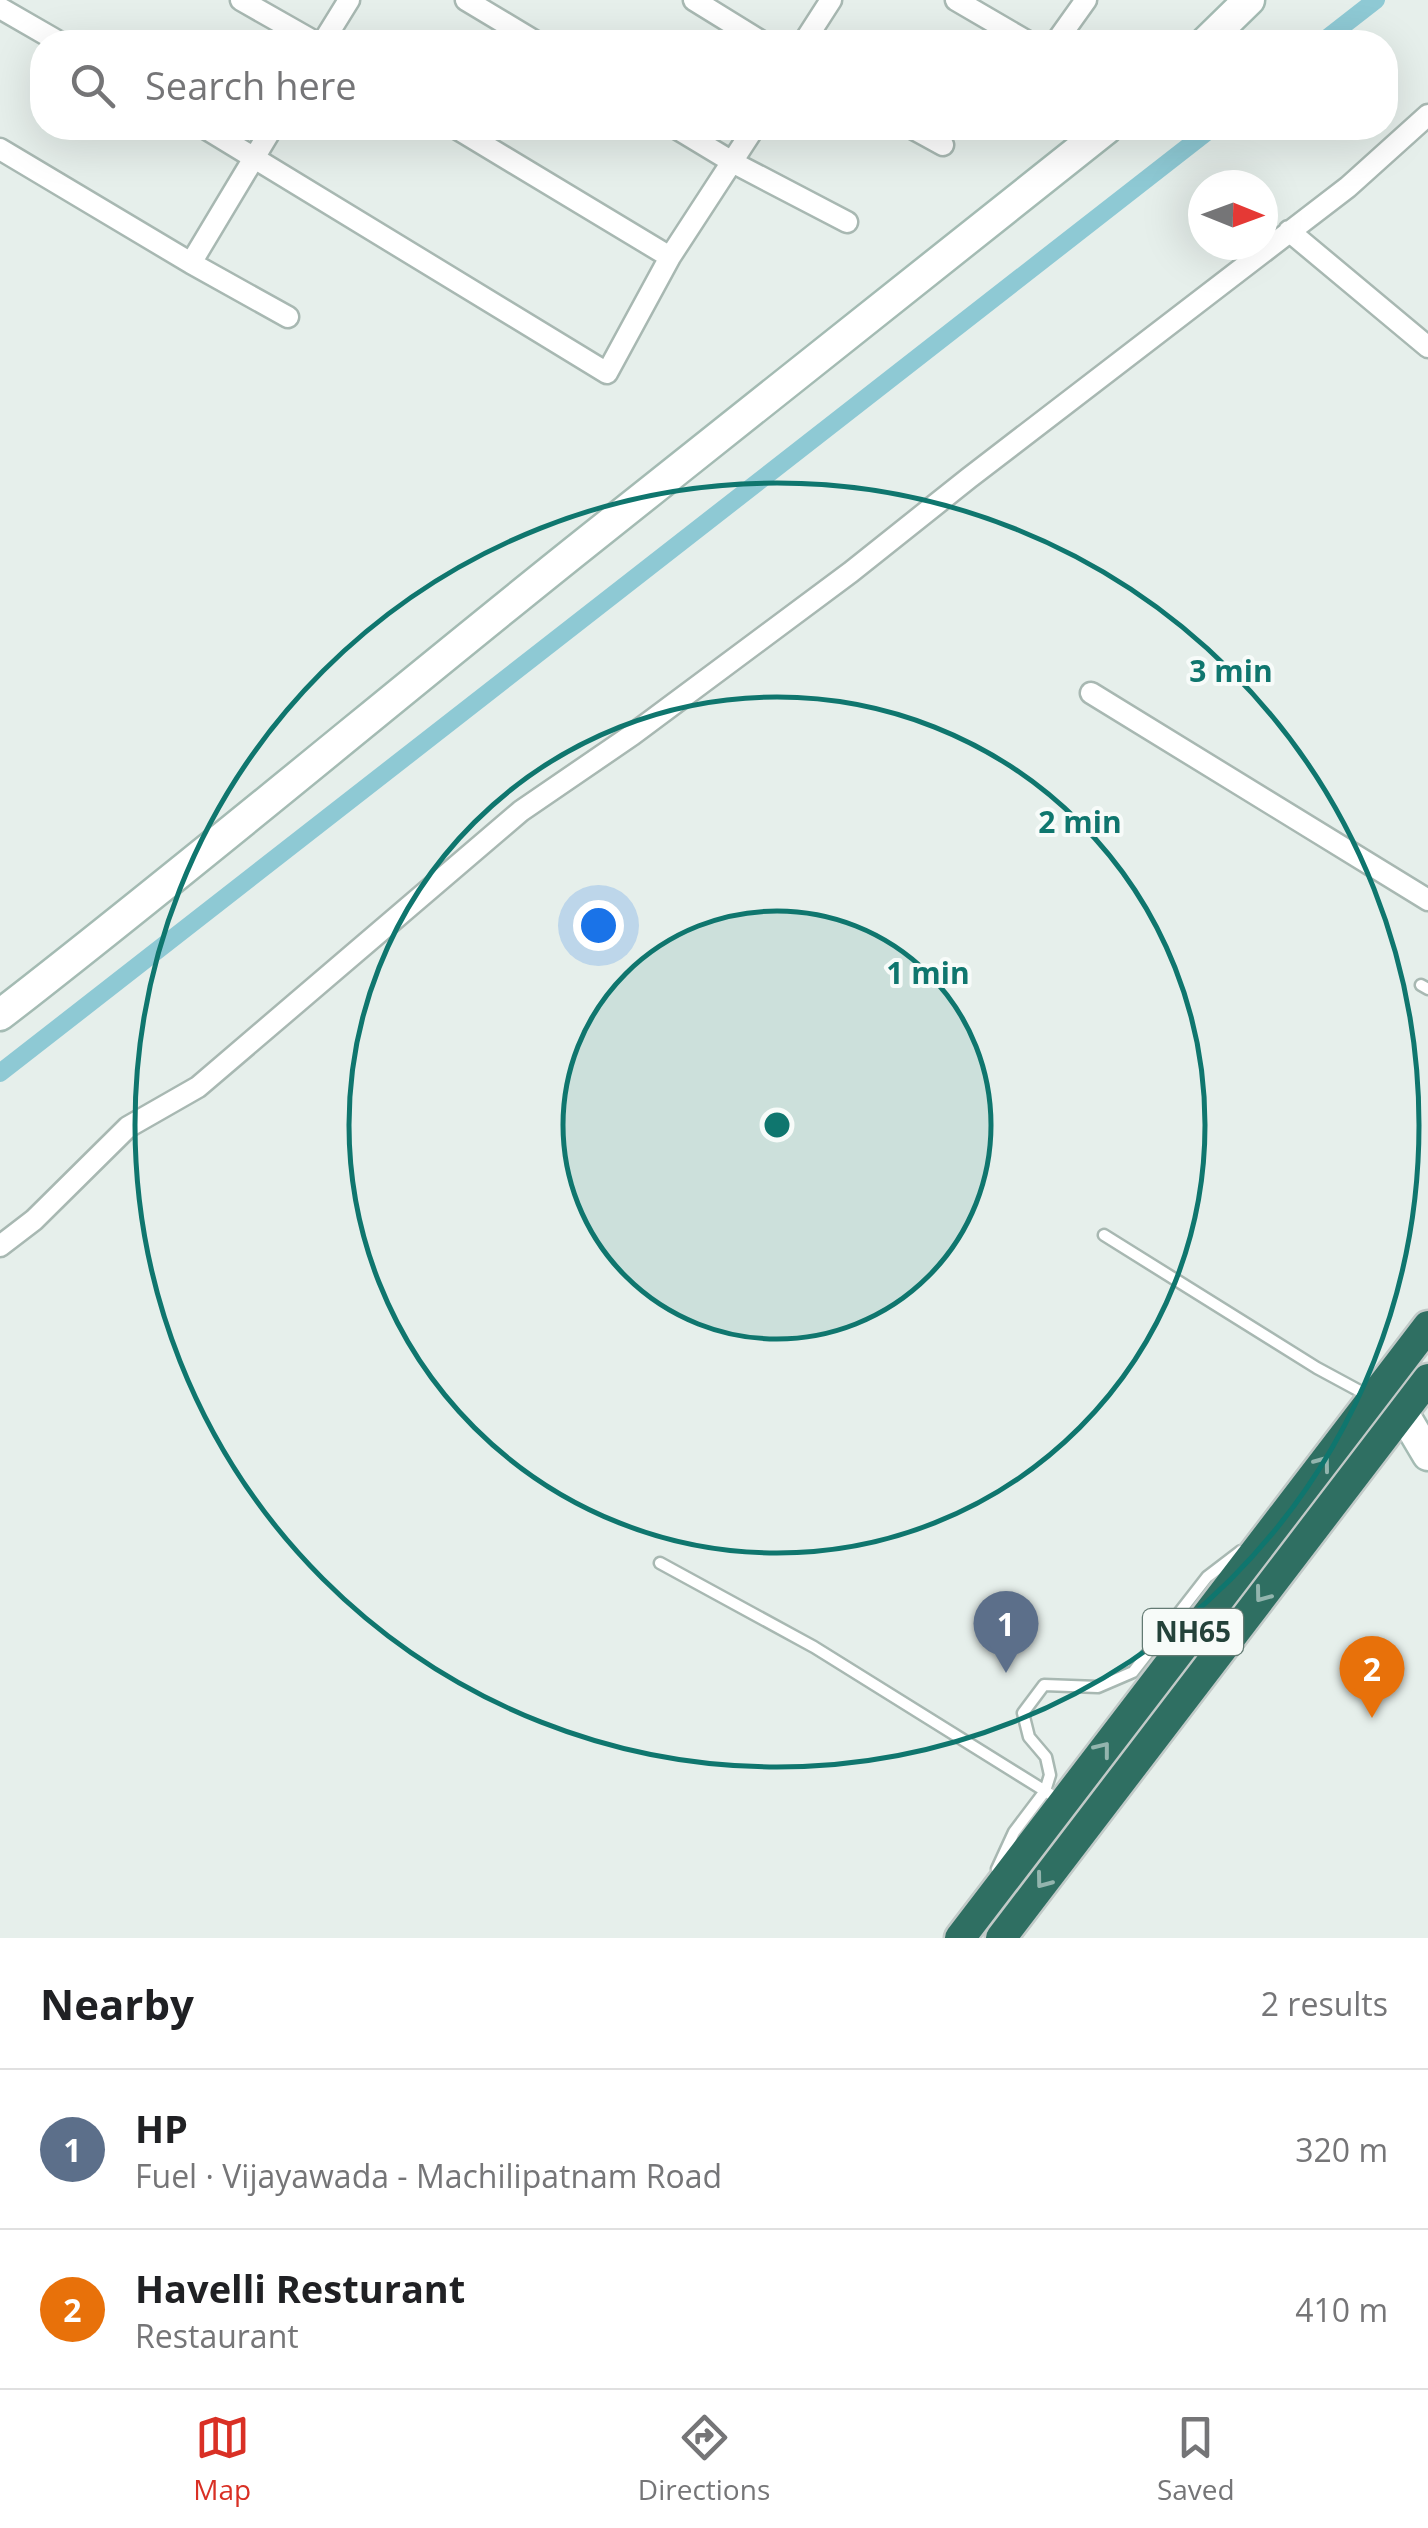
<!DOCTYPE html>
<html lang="en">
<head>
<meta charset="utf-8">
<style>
	:root { --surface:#fff; --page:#f6f6f6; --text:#202124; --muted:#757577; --line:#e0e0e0; --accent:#d93025 }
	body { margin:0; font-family:"Open Sans",sans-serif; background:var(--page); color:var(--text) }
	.compass { position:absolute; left:1188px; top:170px; width:90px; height:90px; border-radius:50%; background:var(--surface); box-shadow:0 10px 40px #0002; rotate:91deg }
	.you { position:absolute; left:598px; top:925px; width:35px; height:35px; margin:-25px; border:8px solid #fff; border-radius:50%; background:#1a73e8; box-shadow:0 0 0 15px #1a73e833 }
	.badge { display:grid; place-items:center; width:65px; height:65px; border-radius:50%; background:var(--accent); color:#fff; font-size:32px; font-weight:700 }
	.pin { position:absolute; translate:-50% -82px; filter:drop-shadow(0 2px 5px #0008) }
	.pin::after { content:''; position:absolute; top:52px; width:35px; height:30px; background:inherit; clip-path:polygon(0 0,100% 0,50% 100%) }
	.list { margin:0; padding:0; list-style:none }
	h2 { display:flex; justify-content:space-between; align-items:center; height:130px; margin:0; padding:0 40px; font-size:42px }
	h2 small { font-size:32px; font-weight:400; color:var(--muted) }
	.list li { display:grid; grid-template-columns:65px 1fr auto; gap:30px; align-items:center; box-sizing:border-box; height:160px; padding:0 40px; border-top:2px solid var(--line) }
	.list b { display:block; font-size:38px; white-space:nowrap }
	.list p { margin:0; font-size:32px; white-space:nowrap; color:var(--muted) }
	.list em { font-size:32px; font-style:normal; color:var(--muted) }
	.icon { flex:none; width:55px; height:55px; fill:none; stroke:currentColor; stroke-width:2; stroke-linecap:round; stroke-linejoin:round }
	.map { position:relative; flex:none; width:1428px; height:1938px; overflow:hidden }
	.search { position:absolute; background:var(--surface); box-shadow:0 10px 40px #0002; left:30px; right:30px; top:30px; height:110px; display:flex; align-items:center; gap:25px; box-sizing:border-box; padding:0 35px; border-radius:40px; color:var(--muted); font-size:38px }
	.sheet { height:450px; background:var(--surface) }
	nav { display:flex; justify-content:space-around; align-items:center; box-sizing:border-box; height:140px; border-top:2px solid var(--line); background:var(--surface); font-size:28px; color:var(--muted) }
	nav a { display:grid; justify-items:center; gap:5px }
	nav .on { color:var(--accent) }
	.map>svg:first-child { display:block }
</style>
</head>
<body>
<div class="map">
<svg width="1428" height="1938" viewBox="0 0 1428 1938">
	<rect width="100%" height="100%" fill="#e6efeb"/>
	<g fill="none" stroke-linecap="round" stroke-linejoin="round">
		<path stroke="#8ec9d4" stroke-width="18" d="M 1322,42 L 1376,0
			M 0,1073 L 1212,128"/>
		<g stroke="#a8b8b2" stroke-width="15">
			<path id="lane" d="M 1421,985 L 1428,989
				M 1104,1235 L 1317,1368 L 1367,1395
				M 660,1563 L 814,1647 L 1050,1794
				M 997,1869 L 1014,1832 L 1045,1791 L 1050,1775 L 1046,1757 L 1029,1737 L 1023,1713 L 1044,1685 L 1098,1687 L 1133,1672 L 1207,1577 L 1241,1551"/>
		</g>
		<g stroke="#a8b8b2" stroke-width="25">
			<path id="street" d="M 241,0 L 315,42
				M 466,0 L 536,42
				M 694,0 L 762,42
				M 956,0 L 1028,42
				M 0,8 L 59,42
				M 323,42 L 349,0
				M 804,42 L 831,0
				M 1056,42 L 1086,0
				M 205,128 L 607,373 L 670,257
				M 456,128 L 670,257 L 754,128
				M 676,128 L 734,163 L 847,222
				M 912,128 L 943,145
				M 0,149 L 191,263 L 272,128
				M 1289,231 L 1428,347
				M 191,263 L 288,317
				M 1091,693 L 1428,900
				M 0,1246 L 34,1220 L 128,1127 L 198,1087 L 521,811 L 632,735 L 851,572 L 969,478 L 1348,187 L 1428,115"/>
		</g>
		<g stroke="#a4bbb3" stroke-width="35">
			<path id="secondary" d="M 1206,42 L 1249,0
				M 0,1015 C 199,861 391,698 588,541 C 761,403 935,266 1107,128
				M 1403,1413 L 1428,1455"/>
		</g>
		<g stroke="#c2cac8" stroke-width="35">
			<path id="highway" d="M 960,1938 L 1428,1326
				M 1001,1938 L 1428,1379"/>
		</g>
		<use href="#lane" stroke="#fff" stroke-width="10"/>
		<use href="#street" stroke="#fff" stroke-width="20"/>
		<use href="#secondary" stroke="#fff" stroke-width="30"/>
		<use href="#highway" stroke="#2f6f62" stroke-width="30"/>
	</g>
	<defs><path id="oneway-chevron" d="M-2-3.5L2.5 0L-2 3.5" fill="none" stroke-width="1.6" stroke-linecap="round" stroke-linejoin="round" transform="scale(2.5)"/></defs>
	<g stroke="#93b5ae">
		<use href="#oneway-chevron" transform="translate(1323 1463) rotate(-53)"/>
		<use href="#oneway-chevron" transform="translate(1262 1595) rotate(127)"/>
		<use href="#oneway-chevron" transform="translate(1103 1749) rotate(-52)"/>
		<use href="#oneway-chevron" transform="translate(1043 1881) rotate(127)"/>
	</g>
	<circle cx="777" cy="1125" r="214" fill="#0f766e" fill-opacity=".12"/>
	<g fill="none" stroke="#0f766e" stroke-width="5">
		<circle cx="777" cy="1125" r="214"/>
		<circle cx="777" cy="1125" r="428"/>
		<circle cx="777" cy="1125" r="642"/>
	</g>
	<g text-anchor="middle" stroke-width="8" stroke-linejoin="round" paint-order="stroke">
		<rect fill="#f7fbf9" stroke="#637a73" stroke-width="2.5" x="1143" y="1609" width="100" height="46" rx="8"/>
		<g font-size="28" font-weight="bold" fill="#24423a">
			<text x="1193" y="1642">NH65</text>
		</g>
	</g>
	<circle cx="777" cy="1125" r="15" fill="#0f766e" stroke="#f7fbf9" stroke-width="5"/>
	<g font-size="30" text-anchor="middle" font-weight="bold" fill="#0f766e" stroke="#f7fbf9" stroke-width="8" stroke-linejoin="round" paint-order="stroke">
		<text x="1231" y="682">3 min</text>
		<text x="1080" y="833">2 min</text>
		<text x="928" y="984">1 min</text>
	</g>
</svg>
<svg class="compass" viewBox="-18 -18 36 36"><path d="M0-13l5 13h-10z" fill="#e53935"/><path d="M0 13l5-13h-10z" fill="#757577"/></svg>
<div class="you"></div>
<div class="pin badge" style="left:1006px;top:1673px;background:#5c6f8a">1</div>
<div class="pin badge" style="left:1372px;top:1718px;background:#e8710a">2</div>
<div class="search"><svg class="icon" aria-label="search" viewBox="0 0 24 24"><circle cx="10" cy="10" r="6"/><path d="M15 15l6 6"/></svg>Search here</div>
</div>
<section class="sheet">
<h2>Nearby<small>2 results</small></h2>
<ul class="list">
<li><span class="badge" style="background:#5c6f8a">1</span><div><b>HP</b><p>Fuel · Vijayawada - Machilipatnam Road</p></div><em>320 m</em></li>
<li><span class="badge" style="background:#e8710a">2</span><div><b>Havelli Resturant</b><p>Restaurant</p></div><em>410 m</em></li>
</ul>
</section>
<nav>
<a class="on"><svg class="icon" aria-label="map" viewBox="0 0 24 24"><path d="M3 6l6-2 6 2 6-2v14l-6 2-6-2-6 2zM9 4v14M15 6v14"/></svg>Map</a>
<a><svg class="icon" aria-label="directions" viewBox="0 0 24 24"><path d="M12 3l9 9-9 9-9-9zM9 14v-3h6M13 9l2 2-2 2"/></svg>Directions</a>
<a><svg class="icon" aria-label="saved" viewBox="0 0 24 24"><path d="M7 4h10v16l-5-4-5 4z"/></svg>Saved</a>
</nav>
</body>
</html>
